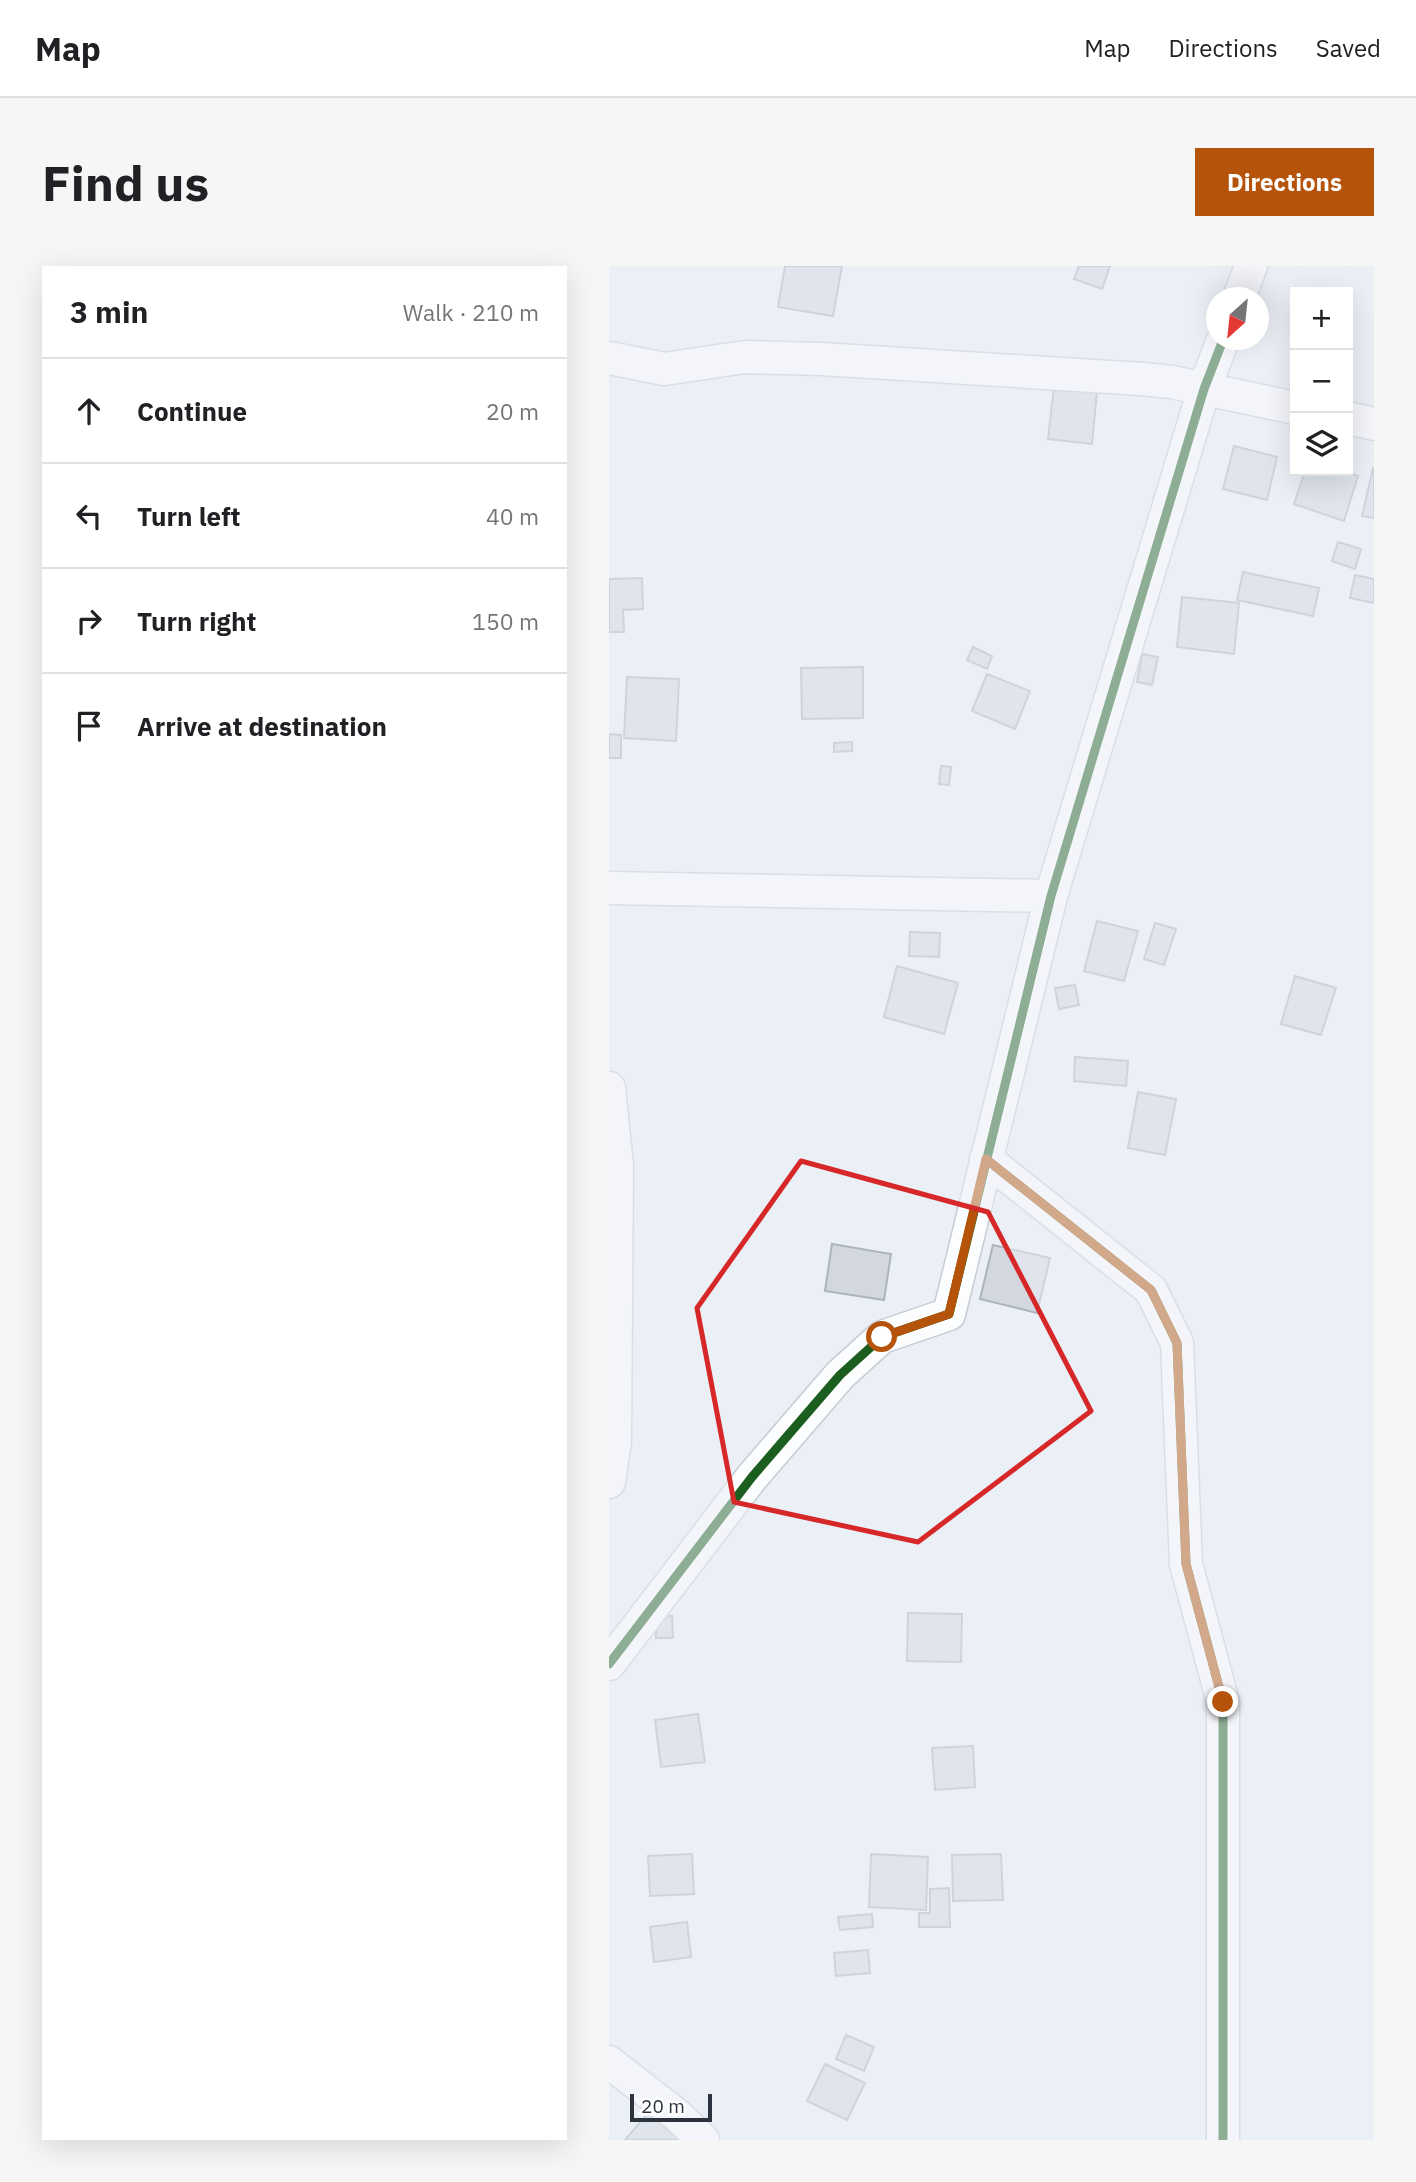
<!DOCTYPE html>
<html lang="en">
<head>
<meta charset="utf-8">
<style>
	:root { --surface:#fff; --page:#f6f6f6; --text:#202124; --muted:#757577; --line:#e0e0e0; --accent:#b45309 }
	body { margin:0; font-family:"IBM Plex Sans",sans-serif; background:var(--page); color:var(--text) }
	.controls { position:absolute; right:21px; top:21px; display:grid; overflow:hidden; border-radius:0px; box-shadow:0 7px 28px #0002 }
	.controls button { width:63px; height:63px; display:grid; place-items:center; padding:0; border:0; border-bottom:2px solid var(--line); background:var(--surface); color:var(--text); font:35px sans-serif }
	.compass { position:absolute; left:597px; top:21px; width:63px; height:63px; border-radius:50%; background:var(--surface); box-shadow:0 7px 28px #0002; rotate:207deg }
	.scale { position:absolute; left:21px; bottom:18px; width:82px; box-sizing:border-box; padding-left:7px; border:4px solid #2c333f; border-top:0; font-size:19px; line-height:24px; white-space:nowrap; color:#2c333f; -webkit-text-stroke:5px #fff; paint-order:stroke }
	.stop { position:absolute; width:21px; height:21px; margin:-16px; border:5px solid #b45309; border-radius:50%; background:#fff }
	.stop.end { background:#b45309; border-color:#fff; box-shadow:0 2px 7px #0008 }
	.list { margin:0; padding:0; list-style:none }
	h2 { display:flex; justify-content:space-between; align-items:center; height:91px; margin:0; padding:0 28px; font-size:30px }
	h2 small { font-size:23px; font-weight:400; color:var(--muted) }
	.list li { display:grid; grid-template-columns:46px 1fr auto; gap:21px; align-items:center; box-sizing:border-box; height:105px; padding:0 28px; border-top:2px solid var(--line) }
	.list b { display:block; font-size:26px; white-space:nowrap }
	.list em { font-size:23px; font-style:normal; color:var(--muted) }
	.icon { flex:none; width:38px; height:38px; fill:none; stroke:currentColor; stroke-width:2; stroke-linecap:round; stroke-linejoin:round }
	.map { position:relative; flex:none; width:765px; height:1874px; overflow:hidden; border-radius:0px }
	header { display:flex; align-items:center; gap:42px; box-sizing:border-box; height:98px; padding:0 35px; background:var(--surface); border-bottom:2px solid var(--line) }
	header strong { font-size:33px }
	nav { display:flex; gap:38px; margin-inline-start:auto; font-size:24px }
	.intro { display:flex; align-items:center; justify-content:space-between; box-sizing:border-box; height:168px; padding:0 42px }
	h1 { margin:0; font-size:49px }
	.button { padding:18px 32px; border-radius:0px; background:var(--accent); color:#fff; font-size:24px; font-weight:700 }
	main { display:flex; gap:42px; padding:0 42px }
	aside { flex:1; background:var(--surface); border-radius:0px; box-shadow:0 7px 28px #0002 }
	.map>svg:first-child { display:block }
</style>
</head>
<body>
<header>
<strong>Map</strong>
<nav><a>Map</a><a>Directions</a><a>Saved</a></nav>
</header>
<div class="intro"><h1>Find us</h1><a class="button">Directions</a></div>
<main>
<aside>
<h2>3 min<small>Walk · 210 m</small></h2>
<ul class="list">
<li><svg class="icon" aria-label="ahead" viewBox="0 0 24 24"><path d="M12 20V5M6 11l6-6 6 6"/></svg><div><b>Continue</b></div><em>20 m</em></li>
<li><svg class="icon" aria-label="left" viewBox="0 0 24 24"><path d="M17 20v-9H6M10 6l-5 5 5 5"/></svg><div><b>Turn left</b></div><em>40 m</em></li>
<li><svg class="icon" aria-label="right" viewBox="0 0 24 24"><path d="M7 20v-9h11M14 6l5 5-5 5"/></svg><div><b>Turn right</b></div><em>150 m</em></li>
<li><svg class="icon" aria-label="arrive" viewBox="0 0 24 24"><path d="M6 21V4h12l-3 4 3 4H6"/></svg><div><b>Arrive at destination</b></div></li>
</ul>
</aside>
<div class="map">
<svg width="765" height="1874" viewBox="0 0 765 1874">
	<rect width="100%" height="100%" fill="#ebeff6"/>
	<path fill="#d3d8e0" stroke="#aeb4bc" stroke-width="2" d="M 176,0 L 233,0 L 224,50 L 169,41 Z
		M 470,0 L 501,0 L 493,23 L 465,13 Z
		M 445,120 L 488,125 L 483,178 L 439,173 Z
		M 625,180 L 668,191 L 658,234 L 614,223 Z
		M 764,202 L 765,202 L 765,252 L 753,250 Z
		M 696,205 L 733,205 L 749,210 L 735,255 L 685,238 Z
		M 729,276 L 752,283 L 746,303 L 723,295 Z
		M 634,306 L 710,322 L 704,350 L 628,334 Z
		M 746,309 L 765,313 L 765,337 L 741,332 Z
		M 33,312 L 34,343 L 14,344 L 15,366 L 0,366 L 0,313 Z
		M 573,331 L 630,337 L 625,388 L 568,381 Z
		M 364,381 L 383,390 L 378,403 L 358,394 Z
		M 533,388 L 549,391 L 543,419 L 528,416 Z
		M 254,401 L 254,452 L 193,453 L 192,402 Z
		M 378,408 L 421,425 L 406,463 L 363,445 Z
		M 18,411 L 70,413 L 67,475 L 15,472 Z
		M 0,468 L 12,469 L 12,492 L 0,492 Z
		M 243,476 L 243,485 L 225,486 L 225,477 Z
		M 332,500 L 342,501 L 340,519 L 330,518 Z
		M 488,655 L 529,665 L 515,715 L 475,705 Z
		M 546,657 L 567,663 L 555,699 L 535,693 Z
		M 301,666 L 331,667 L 330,691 L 300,690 Z
		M 288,700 L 349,717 L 335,768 L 275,751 Z
		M 686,710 L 727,722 L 712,769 L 672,758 Z
		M 466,719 L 470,739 L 450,743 L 446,722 Z
		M 466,791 L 519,795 L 517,820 L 465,815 Z
		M 529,826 L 567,833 L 556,889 L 519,882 Z
		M 223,978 L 282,988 L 275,1034 L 216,1025 Z
		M 384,979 L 441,992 L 428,1047 L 371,1033 Z
		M 299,1347 L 353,1348 L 352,1396 L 298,1395 Z
		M 47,1350 L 63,1350 L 64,1372 L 47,1372 Z
		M 89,1448 L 96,1496 L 52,1501 L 46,1454 Z
		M 364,1480 L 366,1521 L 326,1524 L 323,1482 Z
		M 83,1588 L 85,1628 L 41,1630 L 39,1590 Z
		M 262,1588 L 319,1591 L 317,1644 L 260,1641 Z
		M 392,1588 L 394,1634 L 344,1635 L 343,1589 Z
		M 340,1622 L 341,1661 L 310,1661 L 310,1647 L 321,1647 L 321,1623 Z
		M 263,1648 L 264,1661 L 231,1664 L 229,1651 Z
		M 78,1656 L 82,1691 L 45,1696 L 41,1661 Z
		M 259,1684 L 261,1707 L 227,1710 L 225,1687 Z
		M 237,1769 L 265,1781 L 255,1805 L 227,1793 Z
		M 216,1798 L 256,1817 L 238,1854 L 198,1835 Z
		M 39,1847 L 71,1874 L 16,1874 Z"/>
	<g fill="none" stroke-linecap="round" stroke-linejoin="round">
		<g stroke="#c6ccd4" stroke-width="35">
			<path id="street" d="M 630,32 L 642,0
				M 0,92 L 55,103 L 136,91 L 213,93 L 533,113 L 563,116 L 686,142
				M 739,152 L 765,158
				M 0,622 L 442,630
				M 0,822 L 8,900 L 6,1175 L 0,1216
				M 377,893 L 542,1024 L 568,1077 L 577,1298 L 614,1436 L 614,1874
				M 0,1398 L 143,1211 L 231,1109 L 273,1071 L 340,1048 L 442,630 L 595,123 L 614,74
				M 0,1796 L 68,1849 L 94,1874"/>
		</g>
		<use href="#street" stroke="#fcfdfe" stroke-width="32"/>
		<g stroke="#fff" stroke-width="13">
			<path id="cycleway" d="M 377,893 L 542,1024 L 568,1077 L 577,1298 L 614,1436 L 614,1874
				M 0,1398 L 143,1211 L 231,1109 L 273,1071 L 340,1048 L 442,630 L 595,123 L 614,74"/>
		</g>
		<use href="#cycleway" stroke="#1b5e20" stroke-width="9"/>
	</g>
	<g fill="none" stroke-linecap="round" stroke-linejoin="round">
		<path stroke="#b45309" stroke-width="9" d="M 273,1071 L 340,1048 L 377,893 L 542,1024 L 568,1077 L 577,1298 L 614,1436"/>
	</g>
	<path d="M0 0H765V1874H0ZM 192,895 L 379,946 L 482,1145 L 309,1276 L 125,1236 L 88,1042 Z" fill="#ebeff6" fill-opacity=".55" fill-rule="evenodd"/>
	<path fill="none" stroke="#d62828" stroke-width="5" stroke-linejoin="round" d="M 192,895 L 379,946 L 482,1145 L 309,1276 L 125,1236 L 88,1042 Z"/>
</svg>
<div class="controls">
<button>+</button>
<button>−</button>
<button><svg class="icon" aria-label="layers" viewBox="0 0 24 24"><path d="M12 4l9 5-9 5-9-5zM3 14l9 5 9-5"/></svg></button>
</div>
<svg class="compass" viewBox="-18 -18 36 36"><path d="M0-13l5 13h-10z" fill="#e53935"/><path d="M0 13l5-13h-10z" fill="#757577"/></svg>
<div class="scale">20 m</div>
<div class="stop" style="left:273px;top:1071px"></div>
<div class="stop end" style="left:614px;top:1436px"></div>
</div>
</main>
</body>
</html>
